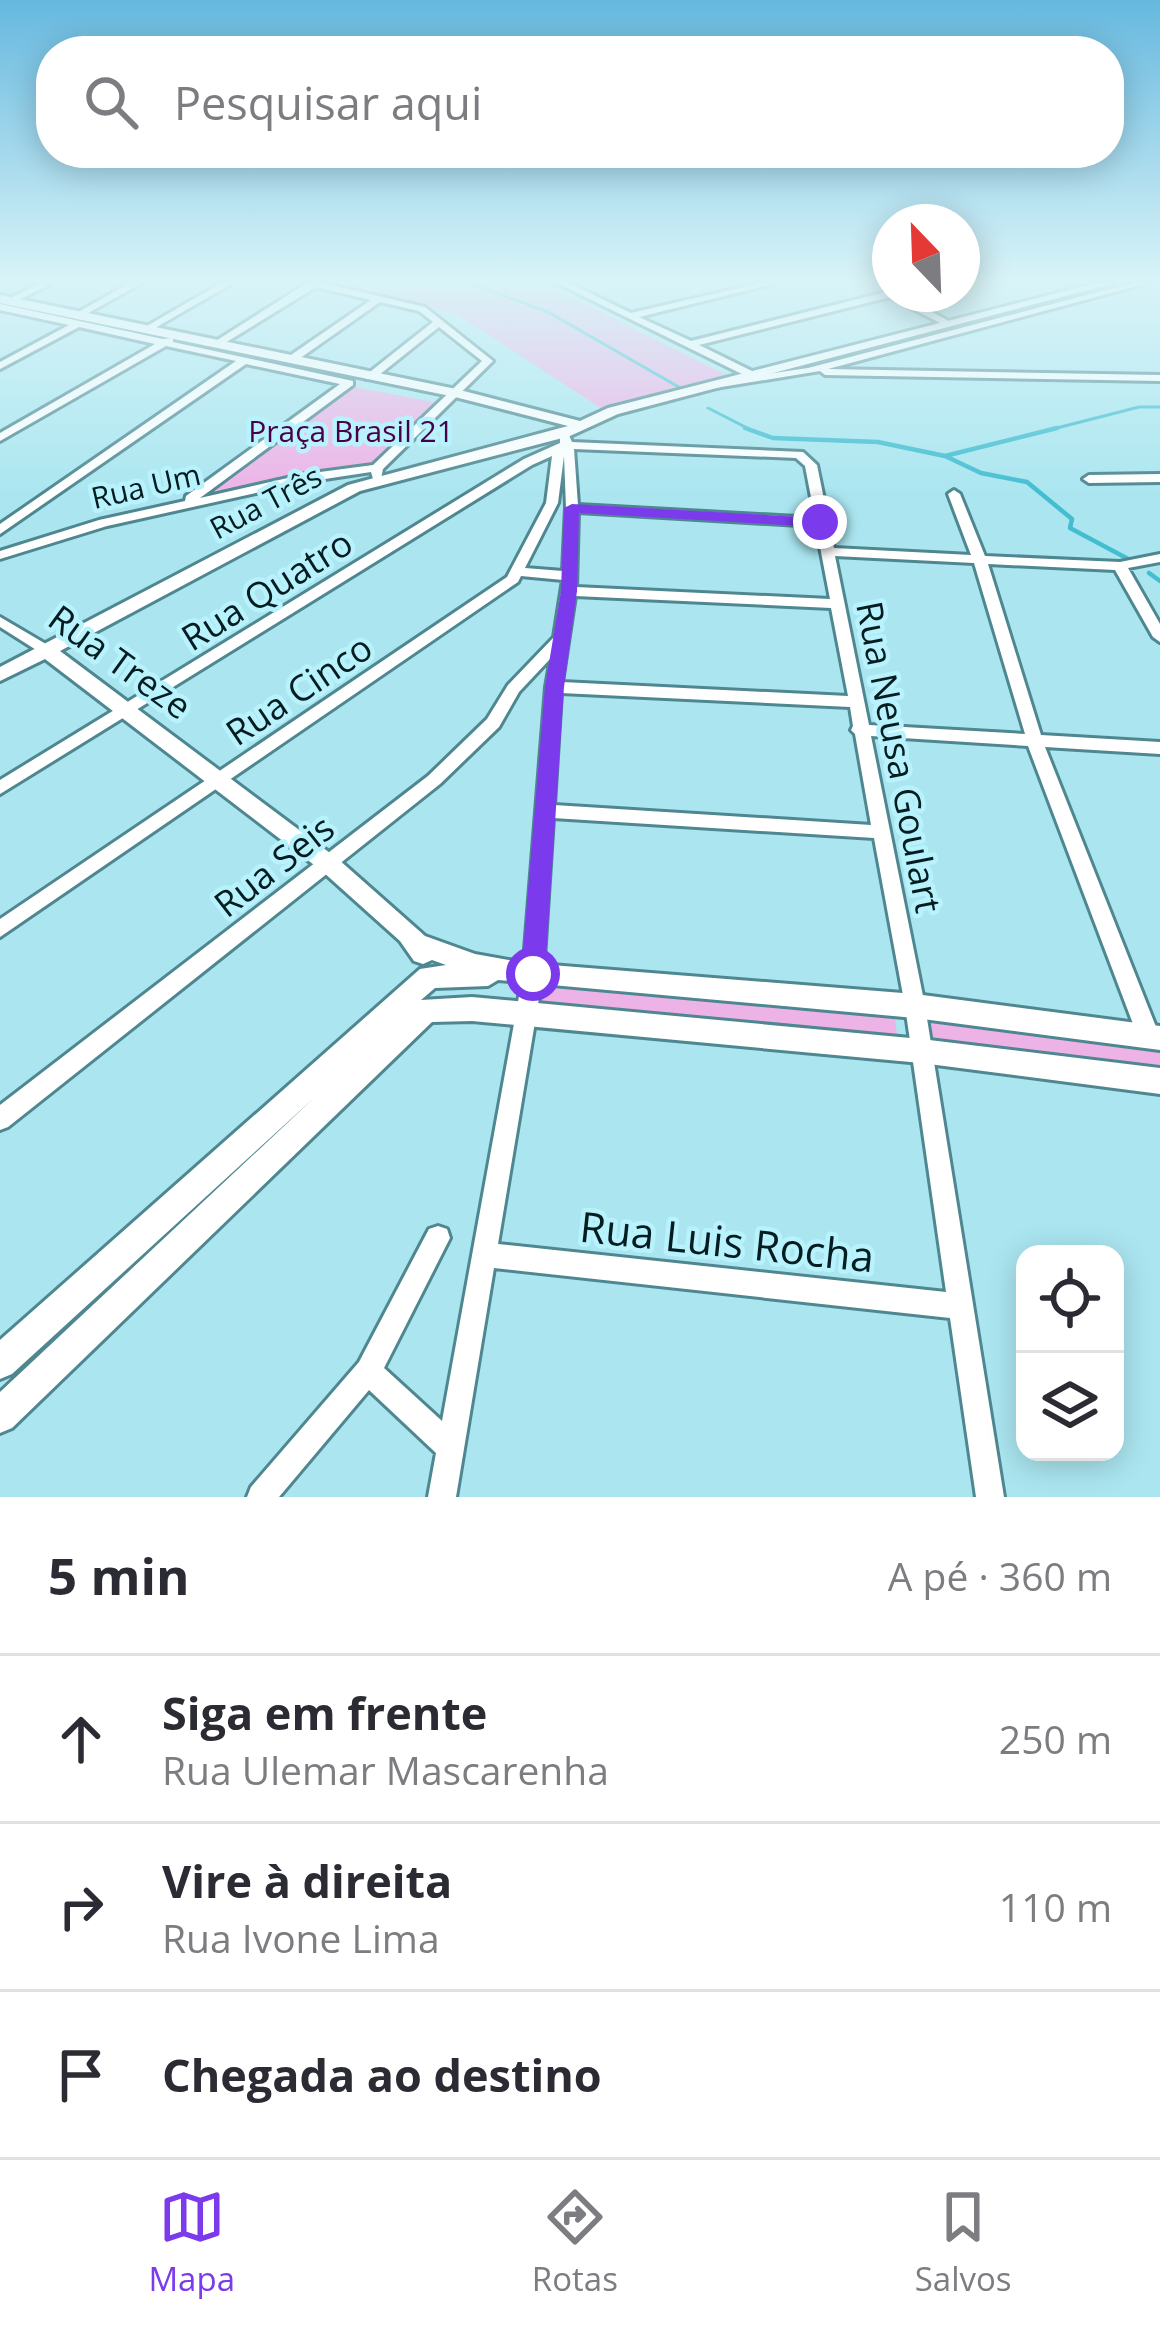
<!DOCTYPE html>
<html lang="pt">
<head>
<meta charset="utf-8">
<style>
	:root { --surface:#fff; --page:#f2f2f3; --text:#2b2b33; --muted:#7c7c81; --line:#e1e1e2; --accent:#7c3aed }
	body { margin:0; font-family:"Open Sans",sans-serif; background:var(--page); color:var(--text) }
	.controls { position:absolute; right:36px; bottom:36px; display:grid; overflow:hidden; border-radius:24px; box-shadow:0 6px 30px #0003 }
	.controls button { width:108px; height:108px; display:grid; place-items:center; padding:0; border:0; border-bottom:3px solid var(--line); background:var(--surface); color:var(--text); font:60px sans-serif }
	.compass { position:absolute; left:872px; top:204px; width:108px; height:108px; border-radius:50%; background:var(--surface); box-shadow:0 6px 30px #0003; rotate:337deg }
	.stop { position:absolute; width:36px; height:36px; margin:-27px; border:9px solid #7c3aed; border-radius:50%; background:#fff }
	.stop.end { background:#7c3aed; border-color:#fff; box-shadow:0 3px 12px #0008 }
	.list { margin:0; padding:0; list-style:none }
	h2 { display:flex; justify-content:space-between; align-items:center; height:156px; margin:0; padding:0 48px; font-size:51px }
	h2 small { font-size:39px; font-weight:400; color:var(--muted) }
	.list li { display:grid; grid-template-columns:78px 1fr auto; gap:36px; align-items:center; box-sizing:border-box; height:168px; padding:0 48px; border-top:3px solid var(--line) }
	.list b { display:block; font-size:45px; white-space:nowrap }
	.list p { margin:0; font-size:39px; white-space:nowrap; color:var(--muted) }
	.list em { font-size:39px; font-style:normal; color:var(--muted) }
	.icon { flex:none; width:66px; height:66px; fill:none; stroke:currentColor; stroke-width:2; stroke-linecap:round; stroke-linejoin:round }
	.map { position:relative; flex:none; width:1160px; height:1497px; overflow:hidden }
	.search { position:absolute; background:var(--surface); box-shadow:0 6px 30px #0003; left:36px; right:36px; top:36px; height:132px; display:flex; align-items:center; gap:30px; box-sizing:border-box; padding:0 42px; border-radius:48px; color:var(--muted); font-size:45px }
	.sheet { height:660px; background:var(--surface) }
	nav { display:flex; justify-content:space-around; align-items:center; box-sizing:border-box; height:168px; border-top:3px solid var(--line); background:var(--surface); font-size:33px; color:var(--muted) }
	nav a { display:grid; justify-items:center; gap:6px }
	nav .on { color:var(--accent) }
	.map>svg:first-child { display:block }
</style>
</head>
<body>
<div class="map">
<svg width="1160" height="1497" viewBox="0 0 1160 1497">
	<rect width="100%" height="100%" fill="#abe6f0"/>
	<path fill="#edb3e7" d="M 330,283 L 543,283 L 730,377 L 604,410 L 458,315 Z
		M 349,386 L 438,403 L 369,469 L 196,500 Z
		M 541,987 L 895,1017 L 898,1044 L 537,1013 Z
		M 924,1022 L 1160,1051 L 1160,1077 L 927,1049 Z"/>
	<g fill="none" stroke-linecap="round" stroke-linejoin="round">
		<path stroke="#43bed1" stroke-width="3" d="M 470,283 L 548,312 L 684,390
			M 708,408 L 753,431
			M 1045,431 L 1139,407 L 1160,407"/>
		<path stroke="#43bed1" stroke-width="4.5" d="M 745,428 L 773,438 L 878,442 L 945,456 L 1057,428
			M 945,456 L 981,473 L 1027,482 L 1072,519 L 1070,528 L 1132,561
			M 1149,573 L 1160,581"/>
		<g stroke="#4f8790" stroke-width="6">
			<path id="street" d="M 40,283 L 52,283 L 13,303 L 5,301 Z
				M 130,283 L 142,283 L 81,317 L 73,315 Z
				M 221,283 L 233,283 L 148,332 L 140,330 Z
				M 307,283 L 323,283 L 425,307 L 493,361 L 383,469 L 381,479 L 373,479 L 371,472 L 305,482 L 107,526 L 0,559 L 0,551 L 99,520 L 185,501 L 186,496 L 340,384 L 246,364 L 0,534 L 0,524 L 236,361 L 166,346 L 0,441 L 0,433 L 155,344 L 79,327 L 0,369 L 0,362 L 69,325 L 0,310 L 0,304 L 163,339 L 173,338 L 173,342 L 353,381 L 353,385 L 200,498 L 305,474 L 373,465 L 482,361 L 439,327 L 374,379 L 366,379 L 366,375 L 433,322 L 419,311 L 380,302 L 296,361 L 288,361 L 288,357 L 371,300 L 316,287 L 220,346 L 211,344 Z
				M 557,283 L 569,283 L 631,313 L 760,283 L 777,283 L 639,317 L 691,341 L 890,291 L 890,294 L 899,294 L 954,324 L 946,326 L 890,297 L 699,345 L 754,372 L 754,376 L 808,368 L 1133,283 L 1148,283 L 828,369 L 1160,375 L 1160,381 L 825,375 L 820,371 L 715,388 L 710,385 L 711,383 L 748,377 Z
				M 560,433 L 568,433 L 572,442 L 803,452 L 817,465 L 834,548 L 971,555 L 948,494 L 954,490 L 960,494 L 985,556 L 1120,562 L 1160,554 L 1160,562 L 1128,568 L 1160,624 L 1160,642 L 1153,637 L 1115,570 L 988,564 L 1041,735 L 1160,742 L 1160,754 L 1045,747 L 1160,1037 L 1156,1044 L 1149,1047 L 1142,1044 L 1138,1037 L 1028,746 L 871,736 L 925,1006 L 1004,1497 L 976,1497 L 950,1318 L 494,1268 L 456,1497 L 428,1497 L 436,1453 L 369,1390 L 279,1497 L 247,1497 L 251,1487 L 359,1362 L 429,1229 L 438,1226 L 447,1229 L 450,1238 L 384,1368 L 442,1421 L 523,974 L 546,687 L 551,658 L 519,692 L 499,727 L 440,784 L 8,1127 L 0,1130 L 0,1105 L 428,776 L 487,719 L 508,685 L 554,637 L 563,580 L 521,576 L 518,582 L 0,937 L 0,919 L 507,577 L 546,503 L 552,456 L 532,465 L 0,794 L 0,780 L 524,459 L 560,443 ZM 574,449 L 796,458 L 805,466 L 815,518 L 578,505 ZM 564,456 L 566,508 L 563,571 L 525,568 L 558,503 ZM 578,512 L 816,526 L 830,599 L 576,587 ZM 835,556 L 974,563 L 1025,734 L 869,725 ZM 575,596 L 831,608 L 848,696 L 562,682 ZM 561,693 L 850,707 L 853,726 L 851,730 L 855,734 L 871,825 L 554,805 ZM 553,818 L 874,838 L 905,1006 L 946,1292 L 498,1244 L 543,974 Z
				M 1160,474 L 1160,482 L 1089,483 L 1083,479 L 1089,475 Z
				M 0,617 L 51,647 L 53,650 L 51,653 L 41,653 L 0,627 Z"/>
		</g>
		<g stroke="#4f8790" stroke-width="6">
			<path id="secondary" d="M 1096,283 L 1115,283 L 618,414 L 570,436 L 360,491 L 60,651 L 338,859 L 425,936 L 475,954 L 526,963 L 915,994 L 1160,1026 L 1160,1050 L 915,1018 L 498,980 L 488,986 L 435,988 L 421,1000 L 472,997 L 921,1039 L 1160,1068 L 1160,1094 L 921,1063 L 472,1021 L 432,1022 L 12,1428 L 0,1433 L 0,1392 L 315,1097 L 12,1374 L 0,1379 L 0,1340 L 420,969 L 446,965 L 432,960 L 423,964 L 414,961 L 400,941 L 322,871 L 45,659 L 0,681 L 0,667 L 348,485 L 568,426 L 455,397 L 0,303 L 0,295 L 456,389 L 580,421 L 608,408 Z"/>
		</g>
		<use href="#street" fill="#fff" fill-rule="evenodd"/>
		<use href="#secondary" fill="#fff" fill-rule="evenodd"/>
	</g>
	<linearGradient id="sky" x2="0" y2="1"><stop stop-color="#66b8df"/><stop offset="0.57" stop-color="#d9f4f8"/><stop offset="1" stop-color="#d9f4f8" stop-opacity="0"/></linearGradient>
	<rect width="1160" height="493" fill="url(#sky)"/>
	<path fill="#7c3aed" d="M 572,504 L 820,518 L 828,522 L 820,527 L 579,513 L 577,591 L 564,687 L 545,974 L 533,984 L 521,974 L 545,687 L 561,591 L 564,508 Z"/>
	<g text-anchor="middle" stroke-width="9" stroke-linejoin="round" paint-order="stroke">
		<g font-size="30" fill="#490047" stroke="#b8f3fd">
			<text x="351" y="442">Praça Brasil 21</text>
		</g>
		<g font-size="30" fill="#051d21" stroke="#b8f3fd">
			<text transform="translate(146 487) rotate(-13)" y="10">Rua Um</text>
			<text transform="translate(266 503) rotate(-28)" y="10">Rua Três</text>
		</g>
		<g font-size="36" fill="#051d21" stroke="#b8f3fd">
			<text transform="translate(267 590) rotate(-32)" y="13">Rua Quatro</text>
			<text transform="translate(120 662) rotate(36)" y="13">Rua Treze</text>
			<text transform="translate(299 690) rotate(-34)" y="13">Rua Cinco</text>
			<text transform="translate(899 757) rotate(79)" y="13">Rua Neusa Goulart</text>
			<text transform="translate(274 866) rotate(-38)" y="13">Rua Seis</text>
		</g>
		<g font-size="42" fill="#051d21" stroke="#b8f3fd">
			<text transform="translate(727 1242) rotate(6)" y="15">Rua Luis Rocha</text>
		</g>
	</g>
</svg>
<div class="controls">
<button><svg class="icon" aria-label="locate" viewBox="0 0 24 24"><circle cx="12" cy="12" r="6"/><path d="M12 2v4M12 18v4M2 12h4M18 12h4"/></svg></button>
<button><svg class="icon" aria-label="layers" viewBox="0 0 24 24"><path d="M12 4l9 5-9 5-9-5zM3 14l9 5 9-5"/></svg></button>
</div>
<svg class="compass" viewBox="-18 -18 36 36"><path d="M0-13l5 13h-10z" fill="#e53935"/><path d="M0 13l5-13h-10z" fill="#7c7c81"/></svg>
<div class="stop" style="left:533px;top:974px"></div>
<div class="stop end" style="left:820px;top:522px"></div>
<div class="search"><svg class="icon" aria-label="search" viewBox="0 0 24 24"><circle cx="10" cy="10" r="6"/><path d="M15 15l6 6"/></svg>Pesquisar aqui</div>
</div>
<section class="sheet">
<h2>5 min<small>A pé · 360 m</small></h2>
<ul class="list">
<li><svg class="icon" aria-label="ahead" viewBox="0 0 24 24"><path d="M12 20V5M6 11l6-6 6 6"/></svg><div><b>Siga em frente</b><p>Rua Ulemar Mascarenha</p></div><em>250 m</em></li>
<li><svg class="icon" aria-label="right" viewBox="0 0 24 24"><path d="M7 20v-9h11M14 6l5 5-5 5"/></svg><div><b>Vire à direita</b><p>Rua Ivone Lima</p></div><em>110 m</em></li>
<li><svg class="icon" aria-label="arrive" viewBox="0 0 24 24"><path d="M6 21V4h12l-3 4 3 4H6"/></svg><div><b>Chegada ao destino</b></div></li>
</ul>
</section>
<nav>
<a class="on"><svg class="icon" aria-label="map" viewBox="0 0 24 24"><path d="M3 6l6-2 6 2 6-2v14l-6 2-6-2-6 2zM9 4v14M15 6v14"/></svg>Mapa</a>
<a><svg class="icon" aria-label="directions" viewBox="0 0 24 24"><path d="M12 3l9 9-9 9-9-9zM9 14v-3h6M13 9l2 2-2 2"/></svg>Rotas</a>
<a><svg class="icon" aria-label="saved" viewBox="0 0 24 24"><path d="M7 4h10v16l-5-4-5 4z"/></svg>Salvos</a>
</nav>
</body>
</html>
